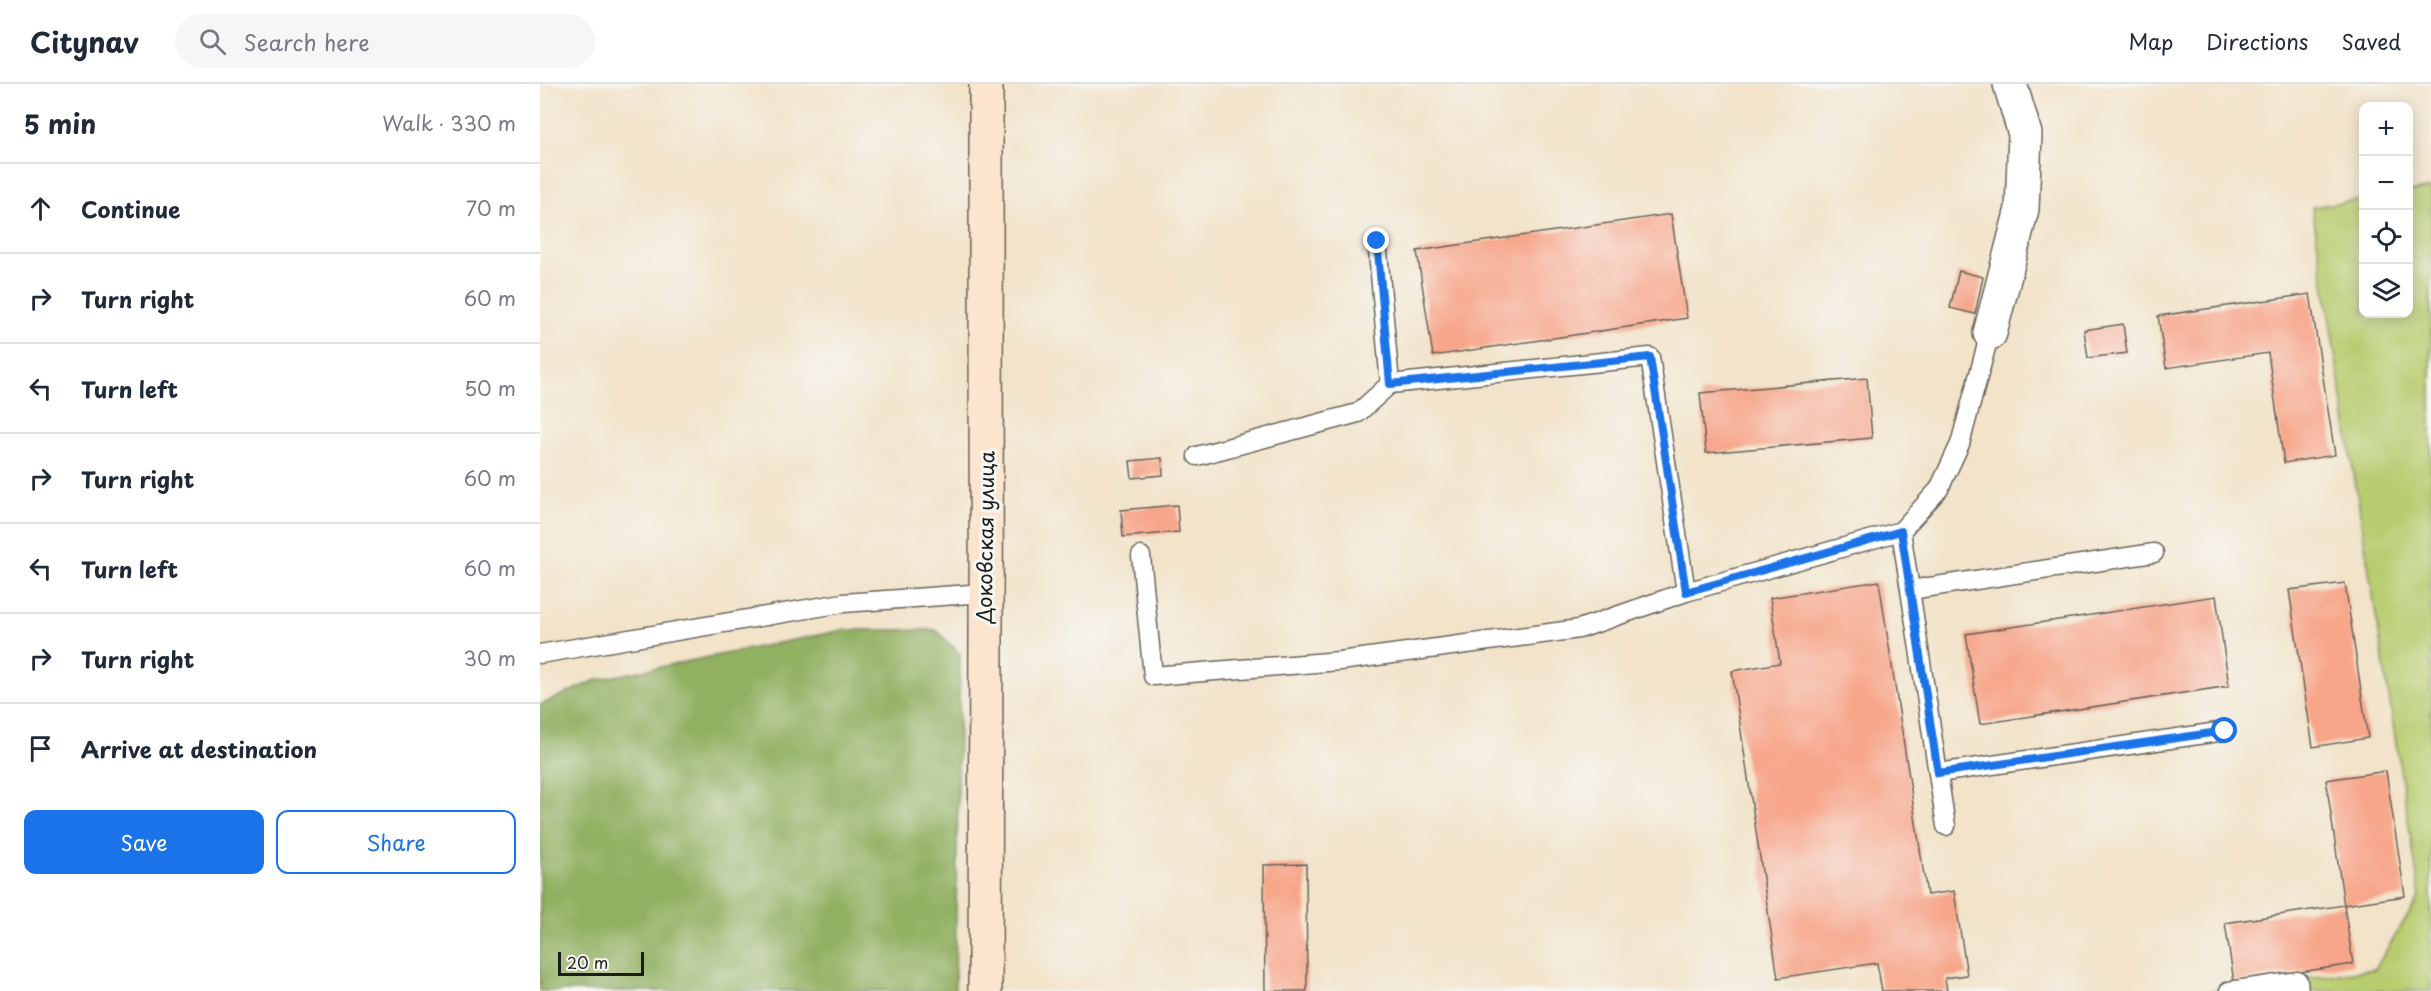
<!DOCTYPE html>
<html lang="en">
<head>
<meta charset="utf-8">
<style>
	:root { --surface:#fff; --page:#f6f6f7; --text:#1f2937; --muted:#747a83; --line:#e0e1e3; --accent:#1a73e8 }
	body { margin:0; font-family:"Playpen Sans",sans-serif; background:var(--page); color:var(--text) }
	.controls { position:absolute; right:18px; top:18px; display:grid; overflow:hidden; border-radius:12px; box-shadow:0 3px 15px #0003 }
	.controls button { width:54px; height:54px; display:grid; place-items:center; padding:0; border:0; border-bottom:2px solid var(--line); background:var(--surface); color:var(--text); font:30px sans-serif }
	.scale { position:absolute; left:18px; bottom:15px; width:86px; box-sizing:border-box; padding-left:6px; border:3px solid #1c1c1c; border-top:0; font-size:16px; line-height:21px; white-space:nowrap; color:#1c1c1c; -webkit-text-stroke:4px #f6f6f2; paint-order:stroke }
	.stop { position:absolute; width:18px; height:18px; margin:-14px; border:4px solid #1a73e8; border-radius:50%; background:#fff }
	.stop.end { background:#1a73e8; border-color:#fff; box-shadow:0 2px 6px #0008 }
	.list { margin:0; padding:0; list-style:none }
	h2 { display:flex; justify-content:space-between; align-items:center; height:78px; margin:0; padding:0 24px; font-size:26px }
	h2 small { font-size:20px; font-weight:400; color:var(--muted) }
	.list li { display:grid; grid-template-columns:39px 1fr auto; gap:18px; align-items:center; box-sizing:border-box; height:90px; padding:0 24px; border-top:2px solid var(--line) }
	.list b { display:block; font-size:22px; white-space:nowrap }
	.list em { font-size:20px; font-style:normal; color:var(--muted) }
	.actions { display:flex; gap:12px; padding:18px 24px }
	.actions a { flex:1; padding:14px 0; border:2px solid var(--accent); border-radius:12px; text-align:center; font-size:21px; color:var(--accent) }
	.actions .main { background:var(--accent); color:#fff }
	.icon { flex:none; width:33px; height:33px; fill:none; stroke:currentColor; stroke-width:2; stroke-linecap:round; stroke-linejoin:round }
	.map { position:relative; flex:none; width:1891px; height:907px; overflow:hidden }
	header { display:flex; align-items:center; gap:36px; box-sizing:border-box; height:84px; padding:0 30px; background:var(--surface); border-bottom:2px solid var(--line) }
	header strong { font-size:28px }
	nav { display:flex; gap:33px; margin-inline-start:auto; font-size:21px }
	.search { width:420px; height:54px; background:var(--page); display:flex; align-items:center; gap:15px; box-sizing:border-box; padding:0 21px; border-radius:33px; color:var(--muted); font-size:22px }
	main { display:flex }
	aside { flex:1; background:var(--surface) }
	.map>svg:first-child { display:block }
</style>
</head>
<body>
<header>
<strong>Citynav</strong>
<div class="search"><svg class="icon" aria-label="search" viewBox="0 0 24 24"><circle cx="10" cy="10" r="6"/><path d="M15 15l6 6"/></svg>Search here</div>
<nav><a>Map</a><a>Directions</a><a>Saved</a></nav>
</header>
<main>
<aside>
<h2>5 min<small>Walk · 330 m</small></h2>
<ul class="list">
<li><svg class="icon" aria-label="ahead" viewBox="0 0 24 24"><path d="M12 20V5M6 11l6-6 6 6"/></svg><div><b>Continue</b></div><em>70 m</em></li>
<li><svg class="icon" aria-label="right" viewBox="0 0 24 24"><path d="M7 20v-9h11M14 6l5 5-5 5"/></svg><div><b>Turn right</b></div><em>60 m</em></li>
<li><svg class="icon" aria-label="left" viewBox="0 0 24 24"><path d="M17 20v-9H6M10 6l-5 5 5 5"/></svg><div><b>Turn left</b></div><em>50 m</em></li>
<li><svg class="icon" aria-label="right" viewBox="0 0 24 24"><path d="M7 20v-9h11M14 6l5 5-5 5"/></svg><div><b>Turn right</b></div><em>60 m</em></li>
<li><svg class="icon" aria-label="left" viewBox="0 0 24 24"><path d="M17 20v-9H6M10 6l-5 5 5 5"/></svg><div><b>Turn left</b></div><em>60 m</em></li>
<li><svg class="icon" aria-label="right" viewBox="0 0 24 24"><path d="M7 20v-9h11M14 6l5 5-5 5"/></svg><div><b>Turn right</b></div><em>30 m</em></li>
<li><svg class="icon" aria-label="arrive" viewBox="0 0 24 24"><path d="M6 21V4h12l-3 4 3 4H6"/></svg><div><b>Arrive at destination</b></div></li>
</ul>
<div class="actions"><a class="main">Save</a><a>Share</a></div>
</aside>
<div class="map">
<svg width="1891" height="907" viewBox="0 0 1891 907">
	<rect width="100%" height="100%" fill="#f6f6f2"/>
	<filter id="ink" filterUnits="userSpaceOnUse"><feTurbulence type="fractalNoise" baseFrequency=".0167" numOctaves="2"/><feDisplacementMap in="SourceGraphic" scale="12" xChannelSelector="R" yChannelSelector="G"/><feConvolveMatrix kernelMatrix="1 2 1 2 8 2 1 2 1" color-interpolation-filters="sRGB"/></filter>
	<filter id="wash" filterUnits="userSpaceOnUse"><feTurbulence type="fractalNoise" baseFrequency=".008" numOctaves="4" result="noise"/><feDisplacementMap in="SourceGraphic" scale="24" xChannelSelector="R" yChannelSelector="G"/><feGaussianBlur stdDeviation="1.35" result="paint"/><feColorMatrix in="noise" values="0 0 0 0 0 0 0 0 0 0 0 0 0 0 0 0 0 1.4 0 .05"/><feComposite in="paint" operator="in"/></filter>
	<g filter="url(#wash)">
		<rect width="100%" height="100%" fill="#f2e3c9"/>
		<path fill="#b8cc70" stroke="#6a7446" stroke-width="1.5" d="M 1891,104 L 1891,907 L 1665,907 L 1835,885 L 1880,812 L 1772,123 L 1823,115 L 1824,230 L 1868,230 L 1869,108 Z"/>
		<path fill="#92b062" stroke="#57663f" stroke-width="1.5" d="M 303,546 L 396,546 L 420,570 L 415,907 L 0,907 L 0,621 L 56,596 Z"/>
		<g id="blocks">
			<path fill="#f7a68a" d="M 1131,130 L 1147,234 L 893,272 L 877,167 Z
				M 1419,187 L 1443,193 L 1435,230 L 1410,224 Z
				M 1770,210 L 1795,371 L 1744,379 L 1728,269 L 1626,284 L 1618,232 Z
				M 1583,240 L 1587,269 L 1548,274 L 1544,246 Z
				M 1327,294 L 1332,354 L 1166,369 L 1160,309 Z
				M 622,374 L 623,391 L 592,394 L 590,377 Z
				M 637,421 L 639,448 L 583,453 L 581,426 Z
				M 1339,497 L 1387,811 L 1414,807 L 1427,891 L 1405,894 L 1407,907 L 1342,907 L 1337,879 L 1238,894 L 1192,587 L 1240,579 L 1230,514 Z
				M 1805,499 L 1828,654 L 1773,663 L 1749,506 Z
				M 1676,512 L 1689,602 L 1440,640 L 1426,550 Z
				M 1846,687 L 1865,812 L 1804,821 L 1786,696 Z
				M 766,780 L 767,907 L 725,907 L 724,781 Z
				M 1804,821 L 1813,880 L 1694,898 L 1685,839 Z"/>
		</g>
	</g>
	<g filter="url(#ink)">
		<use href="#blocks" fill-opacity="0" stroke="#676259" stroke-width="1.5"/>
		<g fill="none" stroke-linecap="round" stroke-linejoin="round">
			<g stroke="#676259" stroke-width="21">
				<path id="lane" d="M 837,157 L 850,300
					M 657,372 L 818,329 L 850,300 L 1110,273 L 1146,508
					M 1361,447 L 1406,742
					M 601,472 L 613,592 L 800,577 L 1039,545 L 1146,508 L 1361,447 L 1399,405 L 1420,360 L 1450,249
					M 1370,506 L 1614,469
					M 0,570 L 303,519 L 445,509
					M 1398,689 L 1685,647
					M 1689,907 L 1758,897 L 1759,907"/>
			</g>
			<g stroke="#676259" stroke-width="36">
				<path id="street" d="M 1450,249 L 1482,125 L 1485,50 L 1470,0"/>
			</g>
			<g stroke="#676259" stroke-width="36">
				<path id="secondary" d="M 445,907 C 445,605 448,302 446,0"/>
			</g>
			<use href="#lane" stroke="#fff" stroke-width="18"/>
			<use href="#street" stroke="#fff" stroke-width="33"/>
			<use href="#secondary" stroke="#fce5cf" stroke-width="33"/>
		</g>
	</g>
	<g fill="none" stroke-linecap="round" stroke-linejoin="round" filter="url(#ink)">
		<path stroke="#1a73e8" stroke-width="8" d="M 837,157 L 850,300 L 1110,273 L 1146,508 L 1361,447 L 1398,689 L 1685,647"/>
	</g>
	<g text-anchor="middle" stroke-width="6" stroke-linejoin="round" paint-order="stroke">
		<g font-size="20" fill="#1c1c1c" stroke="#f6f6f2">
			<text transform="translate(446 453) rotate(-89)" y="7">Доковская улица</text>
		</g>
	</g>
</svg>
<div class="controls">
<button>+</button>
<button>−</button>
<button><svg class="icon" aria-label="locate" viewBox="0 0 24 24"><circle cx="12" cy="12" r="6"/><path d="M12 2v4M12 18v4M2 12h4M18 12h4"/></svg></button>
<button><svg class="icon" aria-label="layers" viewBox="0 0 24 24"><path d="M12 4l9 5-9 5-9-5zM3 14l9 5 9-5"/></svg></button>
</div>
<div class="scale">20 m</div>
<div class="stop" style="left:1685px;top:647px"></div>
<div class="stop end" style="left:837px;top:157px"></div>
</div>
</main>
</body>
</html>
